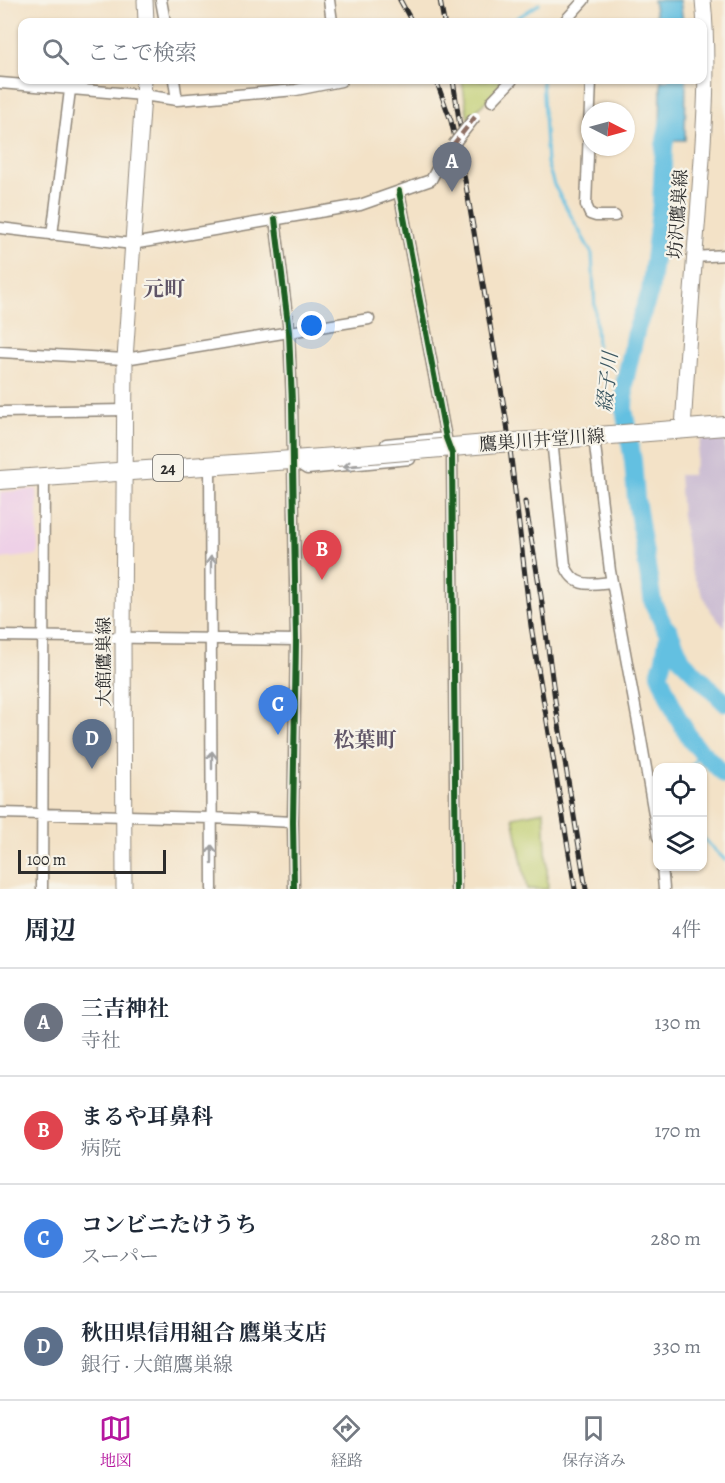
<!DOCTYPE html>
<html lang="ja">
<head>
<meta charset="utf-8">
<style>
	:root { --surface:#fff; --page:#f6f6f7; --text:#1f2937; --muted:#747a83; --line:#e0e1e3; --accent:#b5179e }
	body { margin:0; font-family:Alegreya,"Noto Serif JP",serif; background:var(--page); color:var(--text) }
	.controls { position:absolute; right:18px; bottom:18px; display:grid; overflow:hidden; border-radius:12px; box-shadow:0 2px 4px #0004 }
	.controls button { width:54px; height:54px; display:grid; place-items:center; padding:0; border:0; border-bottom:2px solid var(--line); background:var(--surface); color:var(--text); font:30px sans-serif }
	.compass { position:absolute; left:581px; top:102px; width:54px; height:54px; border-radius:50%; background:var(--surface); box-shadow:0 2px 4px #0004; rotate:96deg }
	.scale { position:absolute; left:18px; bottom:15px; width:148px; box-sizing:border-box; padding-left:6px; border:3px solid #2b2b2b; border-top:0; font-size:16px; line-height:21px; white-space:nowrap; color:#2b2b2b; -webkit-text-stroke:4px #f7f3e8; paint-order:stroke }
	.you { position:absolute; left:312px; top:326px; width:21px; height:21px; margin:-15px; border:4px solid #fff; border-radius:50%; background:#1a73e8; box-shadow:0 0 0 9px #1a73e833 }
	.badge { display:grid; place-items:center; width:39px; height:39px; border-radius:50%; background:var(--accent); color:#fff; font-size:20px; font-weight:700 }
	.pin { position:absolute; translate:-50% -50px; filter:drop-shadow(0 2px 3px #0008) }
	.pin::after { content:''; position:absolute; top:32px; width:21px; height:18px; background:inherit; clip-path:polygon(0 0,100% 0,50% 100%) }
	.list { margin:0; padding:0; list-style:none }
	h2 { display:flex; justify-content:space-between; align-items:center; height:78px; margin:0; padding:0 24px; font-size:26px }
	h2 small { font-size:20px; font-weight:400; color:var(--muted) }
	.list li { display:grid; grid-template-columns:39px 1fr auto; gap:18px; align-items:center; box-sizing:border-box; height:108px; padding:0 24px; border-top:2px solid var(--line) }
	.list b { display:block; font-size:22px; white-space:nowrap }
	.list p { margin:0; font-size:20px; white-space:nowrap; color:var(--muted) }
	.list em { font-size:20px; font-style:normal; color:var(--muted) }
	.icon { flex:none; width:33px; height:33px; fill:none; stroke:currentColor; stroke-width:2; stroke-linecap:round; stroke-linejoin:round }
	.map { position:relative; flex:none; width:725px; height:889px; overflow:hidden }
	.search { position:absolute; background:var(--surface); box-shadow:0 2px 4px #0004; left:18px; right:18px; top:18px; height:66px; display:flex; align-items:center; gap:15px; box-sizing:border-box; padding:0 21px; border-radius:12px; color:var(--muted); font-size:22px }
	.sheet { height:510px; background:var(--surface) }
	nav { display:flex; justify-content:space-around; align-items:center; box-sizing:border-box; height:84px; border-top:2px solid var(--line); background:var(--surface); font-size:16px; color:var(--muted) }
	nav a { display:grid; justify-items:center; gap:3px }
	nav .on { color:var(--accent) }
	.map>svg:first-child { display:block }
</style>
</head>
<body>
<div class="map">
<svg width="725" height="889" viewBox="0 0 725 889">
	<rect width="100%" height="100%" fill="#f7f3e8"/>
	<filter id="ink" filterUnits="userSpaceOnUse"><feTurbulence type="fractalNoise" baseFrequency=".0167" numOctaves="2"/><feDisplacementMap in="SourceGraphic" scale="12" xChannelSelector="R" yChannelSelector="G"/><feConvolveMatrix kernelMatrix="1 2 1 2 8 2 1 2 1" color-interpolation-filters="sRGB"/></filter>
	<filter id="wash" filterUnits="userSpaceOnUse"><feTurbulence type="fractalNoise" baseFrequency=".008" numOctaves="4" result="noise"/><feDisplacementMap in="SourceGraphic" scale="24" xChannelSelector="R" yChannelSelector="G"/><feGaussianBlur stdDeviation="1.35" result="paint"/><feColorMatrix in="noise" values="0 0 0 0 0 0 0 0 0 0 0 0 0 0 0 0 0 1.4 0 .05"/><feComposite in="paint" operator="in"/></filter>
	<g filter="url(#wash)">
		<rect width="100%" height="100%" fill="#f3e2c7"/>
		<path fill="#eed0e7" d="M 37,489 L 38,555 L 0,559 L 0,492 Z"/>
		<path fill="#ccbed3" d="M 725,437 L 725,628 L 710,610 L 691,571 L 682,516 L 679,475 L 692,475 L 701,439 Z"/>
		<path fill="#bfcd6f" stroke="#757c4d" stroke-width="1.5" d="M 462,80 L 507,80 L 468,119 Z
			M 544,811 L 548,889 L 527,889 L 513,817 Z"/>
		<path fill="#63c0e1" stroke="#477686" stroke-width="1.5" d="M 653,0 L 680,0 L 683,22 L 657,22 Z
			M 661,80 L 686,80 L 685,140 L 660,140 Z"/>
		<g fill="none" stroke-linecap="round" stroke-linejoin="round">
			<path stroke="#63c0e1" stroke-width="3" d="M 511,22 L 539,4
				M 542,80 L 547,163 L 554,185 L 592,254 L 597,346
				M 690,768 L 701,751
				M 702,837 L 725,860"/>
			<path stroke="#63c0e1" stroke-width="18" d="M 677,80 L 664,146 L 661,203 L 650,292 L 637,328 L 625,381 L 624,409 L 633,461 L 636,499 L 653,603 L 665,628 L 669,630 L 682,660 L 725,703
				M 669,630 L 663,663 L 659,674 L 676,714 L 692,742 L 725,775"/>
		</g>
	</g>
	<g filter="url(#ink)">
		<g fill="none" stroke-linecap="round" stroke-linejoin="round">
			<g stroke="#8f8679" stroke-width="13">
				<path id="street" d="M 161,0 L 165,22
					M 329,0 L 332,22
					M 564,22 L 584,0
					M 174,80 L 177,100
					M 591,80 L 586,205 L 590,214 L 596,216 L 615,216
					M 0,83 L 143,95 L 177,100 L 296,90 L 341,81 L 340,80
					M 492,101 L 512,80
					M 399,191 L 446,438 L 452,454 L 456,889
					M 275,219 L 289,332 L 292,403 L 296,640 L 293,822 L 294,889
					M 0,228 L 132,244 L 360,205 L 431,180 L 439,165
					M 52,235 L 70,90
					M 695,257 L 725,255
					M 0,352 L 125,359 L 369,319
					M 0,412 L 126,410
					M 594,437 L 610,571 L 639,728 L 658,837
					M 386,444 L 446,438
					M 553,449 L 565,565 C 574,589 591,584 611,582
					M 294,461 L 307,469 L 410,459
					M 210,465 L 212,889
					M 0,636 L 296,640
					M 0,813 L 212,818 L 293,822
					M 662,866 L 664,889
					M 42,889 L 44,477"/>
			</g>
			<g stroke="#8f8679" stroke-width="17">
				<path id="secondary" d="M 145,0 L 146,22
					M 683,430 C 687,358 692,287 698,215 C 703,143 710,72 703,0
					M 124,889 L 123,637 L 125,359 L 144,80"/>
			</g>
			<g stroke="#8f8679" stroke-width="20">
				<path id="primary" d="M 547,440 L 725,426
					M 0,480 L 336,457"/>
			</g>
			<use href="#street" stroke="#fff" stroke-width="10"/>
			<use href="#secondary" stroke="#fff" stroke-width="15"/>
			<use href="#primary" stroke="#fff" stroke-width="18"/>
			<g stroke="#2b2b2b" stroke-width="5">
				<path id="rail" d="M 400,0 L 412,22
					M 440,0 L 444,22
					M 436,80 L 451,121 L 465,180 L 507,424 L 531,626 L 575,889
					M 453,80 L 461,133
					M 525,502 L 541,596 L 556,707 L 586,889"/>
			</g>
			<use href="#rail" stroke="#f7f3e8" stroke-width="3" stroke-dasharray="9" stroke-linecap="butt"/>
			<g stroke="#8f8679" stroke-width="13" stroke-linecap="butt">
				<path id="street-bridge" d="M 453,145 L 475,117"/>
			</g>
			<g stroke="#8f8679" stroke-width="20" stroke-linecap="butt">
				<path id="primary-bridge" d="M 336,457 L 499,443 L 547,440"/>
			</g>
			<use href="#street-bridge" stroke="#fff" stroke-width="10"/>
			<use href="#primary-bridge" stroke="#fff" stroke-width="18"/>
			<path stroke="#8d6e63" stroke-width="4.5" stroke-dasharray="9 4.5" stroke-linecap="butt" d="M 453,145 L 475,117"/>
			<g stroke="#f7f3e8" stroke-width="10">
				<path id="cycleway" d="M 399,191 L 446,438 L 452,454 L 456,889
					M 275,219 L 289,332 L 292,403 L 296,640 L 293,822 L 294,889"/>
			</g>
			<use href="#cycleway" stroke="#1b5e20" stroke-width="6"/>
		</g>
		<defs><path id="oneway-shaft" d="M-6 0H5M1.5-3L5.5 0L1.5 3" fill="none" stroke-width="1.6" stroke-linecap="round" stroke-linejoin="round" transform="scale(1.5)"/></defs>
		<g stroke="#a0a0a0">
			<use href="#oneway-shaft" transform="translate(352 466) rotate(175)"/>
			<use href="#oneway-shaft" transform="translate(211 565) rotate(-90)"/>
			<use href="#oneway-shaft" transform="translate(212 760) rotate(-90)"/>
			<use href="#oneway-shaft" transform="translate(212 854) rotate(-90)"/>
		</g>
	</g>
	<g text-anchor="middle" stroke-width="4.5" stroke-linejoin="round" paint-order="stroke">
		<rect fill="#f7f3e8" stroke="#686764" stroke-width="1.5" x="153" y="455" width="30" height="26" rx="4.5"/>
		<g font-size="16" font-weight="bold" fill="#2b2b2b">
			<text x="168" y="474">24</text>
		</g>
		<g font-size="18" fill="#2b2b2b" stroke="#f7f3e8">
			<text transform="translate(678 214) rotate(-86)" y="6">坊沢鷹巣線</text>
			<text transform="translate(542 440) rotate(-4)" y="6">鷹巣川井堂川線</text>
			<text transform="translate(104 662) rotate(-90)" y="6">大館鷹巣線</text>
		</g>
		<g font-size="20" font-style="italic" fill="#3c5862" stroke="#f7f3e8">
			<text transform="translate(607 382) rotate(-84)" y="7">綴子川</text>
		</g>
		<g font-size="21" font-weight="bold" fill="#5f5466" stroke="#f7f3e8">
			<text x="164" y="296">元町</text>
			<text x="365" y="747">松葉町</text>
		</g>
	</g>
</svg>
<div class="controls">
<button><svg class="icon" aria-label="locate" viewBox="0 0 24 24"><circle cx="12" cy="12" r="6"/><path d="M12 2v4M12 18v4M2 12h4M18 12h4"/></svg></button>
<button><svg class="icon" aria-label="layers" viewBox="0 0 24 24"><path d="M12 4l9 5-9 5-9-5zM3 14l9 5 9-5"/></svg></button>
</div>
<svg class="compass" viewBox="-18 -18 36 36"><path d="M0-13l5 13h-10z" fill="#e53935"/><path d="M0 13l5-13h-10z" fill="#747a83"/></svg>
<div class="scale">100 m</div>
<div class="you"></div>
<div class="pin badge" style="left:452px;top:192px;background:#6b7280">A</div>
<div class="pin badge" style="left:322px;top:580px;background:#e0444e">B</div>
<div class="pin badge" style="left:278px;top:735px;background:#3f7fe0">C</div>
<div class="pin badge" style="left:92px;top:769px;background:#5c6f8a">D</div>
<div class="search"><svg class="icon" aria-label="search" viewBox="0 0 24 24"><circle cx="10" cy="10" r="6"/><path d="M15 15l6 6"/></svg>ここで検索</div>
</div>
<section class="sheet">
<h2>周辺<small>4件</small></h2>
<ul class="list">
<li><span class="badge" style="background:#6b7280">A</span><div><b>三吉神社</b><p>寺社</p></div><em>130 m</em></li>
<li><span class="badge" style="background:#e0444e">B</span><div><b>まるや耳鼻科</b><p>病院</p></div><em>170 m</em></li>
<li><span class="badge" style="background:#3f7fe0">C</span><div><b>コンビニたけうち</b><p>スーパー</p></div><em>280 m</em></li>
<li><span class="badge" style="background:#5c6f8a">D</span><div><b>秋田県信用組合 鷹巣支店</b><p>銀行 · 大館鷹巣線</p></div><em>330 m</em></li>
</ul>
</section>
<nav>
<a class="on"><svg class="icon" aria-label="map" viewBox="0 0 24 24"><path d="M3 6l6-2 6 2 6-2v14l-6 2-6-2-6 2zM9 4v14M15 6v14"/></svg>地図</a>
<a><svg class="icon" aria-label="directions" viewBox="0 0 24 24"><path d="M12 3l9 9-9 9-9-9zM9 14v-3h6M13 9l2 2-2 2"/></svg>経路</a>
<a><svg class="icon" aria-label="saved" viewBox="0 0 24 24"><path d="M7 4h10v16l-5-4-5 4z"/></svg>保存済み</a>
</nav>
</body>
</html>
